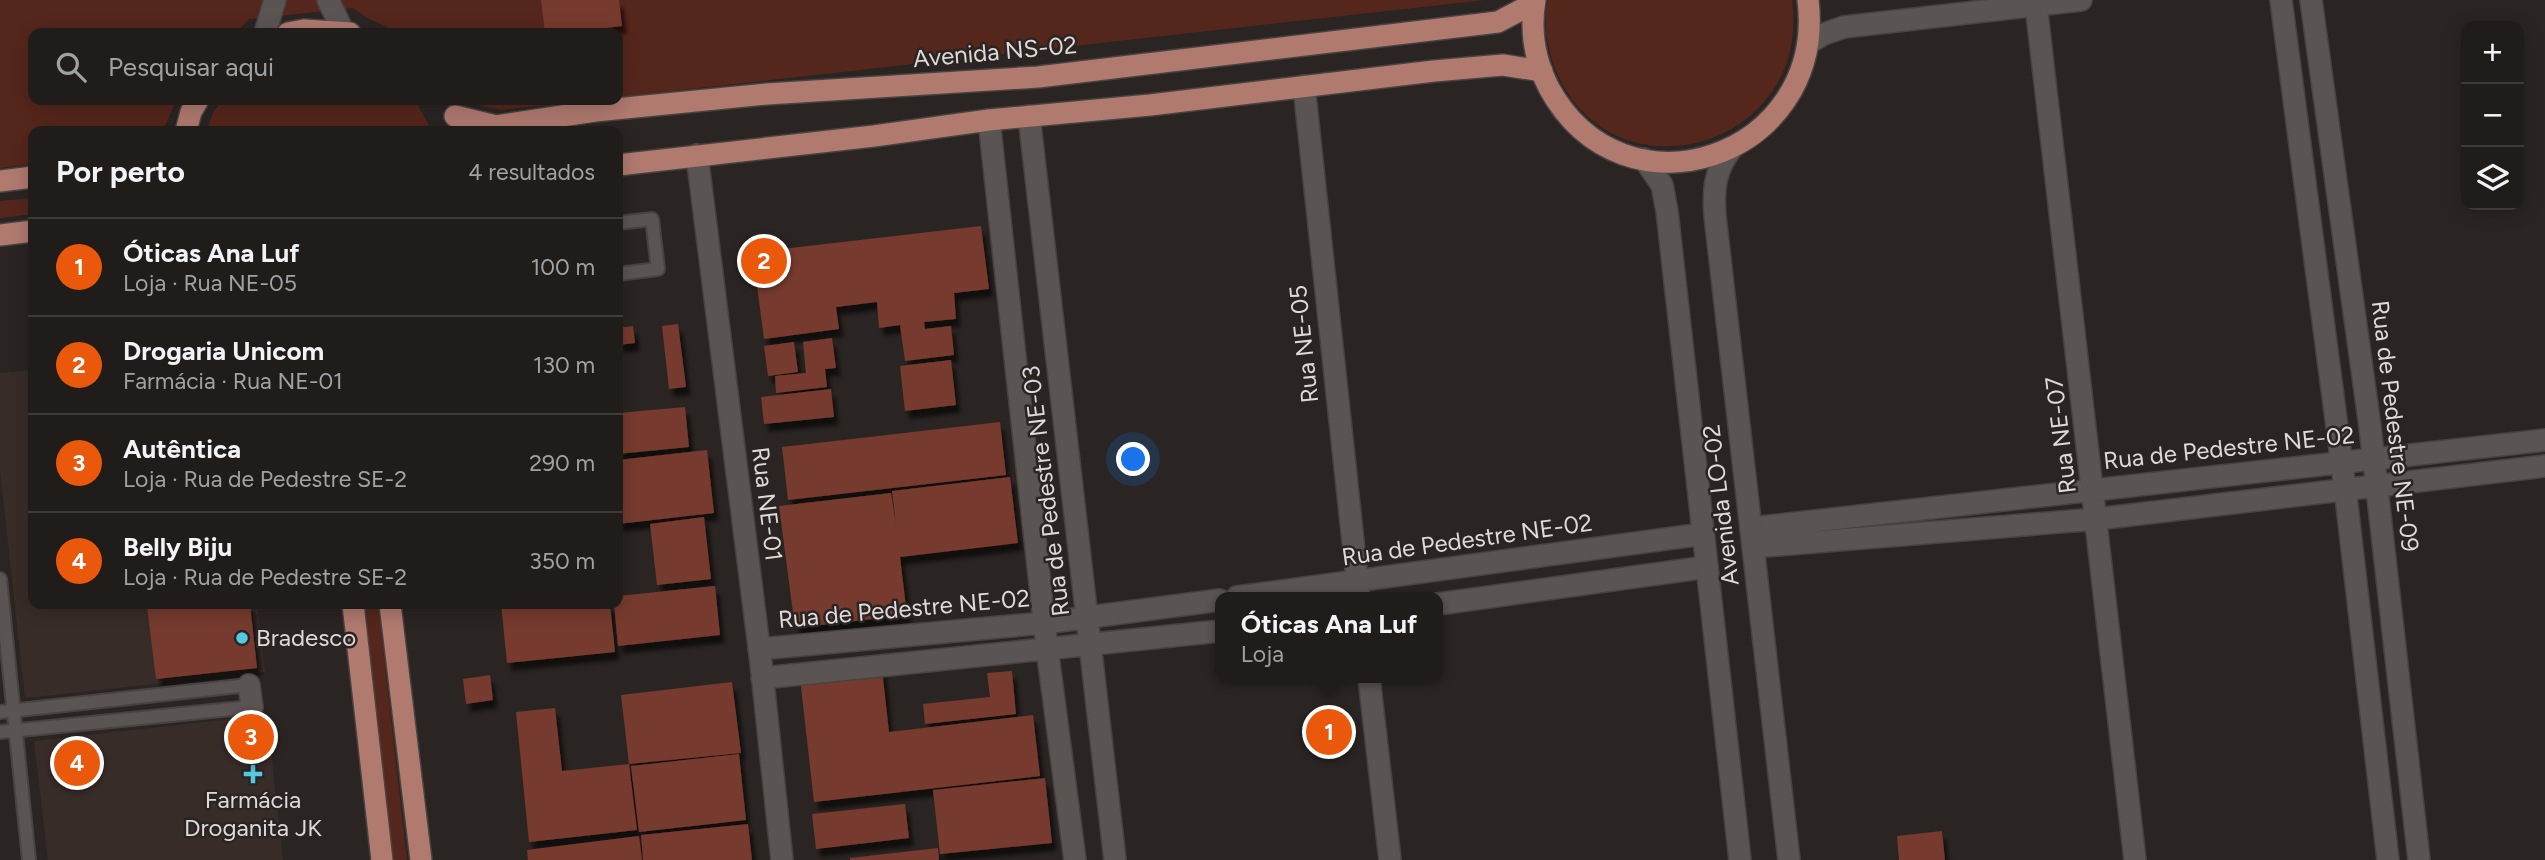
<!DOCTYPE html>
<html lang="pt">
<head>
<meta charset="utf-8">
<style>
	:root { --surface:#201c1a; --page:#282523; --text:#f1f3f6; --muted:#a2a1a2; --line:#3d3a39; --accent:#ea580c }
	body { margin:0; font-family:Figtree,sans-serif; background:var(--page); color:var(--text) }
	.controls { position:absolute; right:21px; top:21px; display:grid; overflow:hidden; border-radius:14px; box-shadow:0 4px 18px #0003 }
	.controls button { width:63px; height:63px; display:grid; place-items:center; padding:0; border:0; border-bottom:2px solid var(--line); background:var(--surface); color:var(--text); font:35px sans-serif }
	.you { position:absolute; left:1134px; top:460px; width:24px; height:24px; margin:-18px; border:5px solid #fff; border-radius:50%; background:#1a73e8; box-shadow:0 0 0 10px #1a73e833 }
	.badge { display:grid; place-items:center; width:46px; height:46px; border-radius:50%; background:var(--accent); color:#fff; font-size:23px; font-weight:700 }
	.pin { position:absolute; translate:-50% -50%; border:4px solid #fff; box-shadow:0 2px 7px #0006 }
	.popup { position:absolute; left:1215px; top:592px; width:228px; height:91px; box-sizing:border-box; display:grid; place-content:center; border-radius:14px; background:var(--surface); filter:drop-shadow(0 2px 5px #0005); font-size:23px; white-space:nowrap; color:var(--muted) }
	.popup b { font-size:26px; color:var(--text) }
	.popup::after { content:''; position:absolute; left:50%; top:100%; margin-left:-14px; border:14px solid transparent; border-top-color:var(--surface) }
	.list { margin:0; padding:0; list-style:none }
	h2 { display:flex; justify-content:space-between; align-items:center; height:91px; margin:0; padding:0 28px; font-size:30px }
	h2 small { font-size:23px; font-weight:400; color:var(--muted) }
	.list li { display:grid; grid-template-columns:46px 1fr auto; gap:21px; align-items:center; box-sizing:border-box; height:98px; padding:0 28px; border-top:2px solid var(--line) }
	.list b { display:block; font-size:26px; white-space:nowrap }
	.list p { margin:0; font-size:23px; white-space:nowrap; color:var(--muted) }
	.list em { font-size:23px; font-style:normal; color:var(--muted) }
	.icon { flex:none; width:38px; height:38px; fill:none; stroke:currentColor; stroke-width:2; stroke-linecap:round; stroke-linejoin:round }
	.map { position:relative; flex:none; width:2545px; height:860px; overflow:hidden }
	.search { position:absolute; background:var(--surface); box-shadow:0 4px 18px #0003; left:28px; top:28px; width:595px; height:77px; display:flex; align-items:center; gap:18px; box-sizing:border-box; padding:0 24px; border-radius:14px; color:var(--muted); font-size:26px }
	.panel { position:absolute; background:var(--surface); box-shadow:0 4px 18px #0003; left:28px; top:126px; width:595px; height:483px; border-radius:14px }
	.map>svg:first-child { display:block }
</style>
</head>
<body>
<div class="map">
<svg width="2545" height="860" viewBox="0 0 2545 860">
	<defs>
		<filter id="shadow"><feDropShadow dx="4.5" dy="8" stdDeviation="2" flood-color="#0009"/></filter>
	</defs>
	<rect width="100%" height="100%" fill="#2a2523"/>
	<path fill="#382c29" d="M 33,370 L 33,604 L 257,604 L 265,672 L 25,698 L 0,470 L 0,373 Z
		M 267,715 L 283,860 L 48,860 L 34,741 Z"/>
	<path fill="#55261c" d="M 0,0 L 1485,0 L 618,97 L 618,33 L 400,33 L 367,18 L 353,8 L 249,19 L 236,33 L 33,33 L 33,100 L 176,100 L 163,131 L 33,131 L 33,164 L 0,168 Z
		M 1548,0 L 1792,0 C 1812,147 1615,204 1557,73 C 1547,50 1543,25 1548,0 Z
		M 223,100 L 415,100 L 432,131 L 206,131 L 214,111 Z
		M 469,100 L 596,100 L 501,110 L 485,107 Z
		M 33,198 L 33,214 L 0,218 L 0,201 Z
		M 361,604 L 378,604 L 407,860 L 390,860 Z"/>
	<path fill="#763a2e" filter="url(#shadow)" d="M 541,0 L 619,0 L 622,26 L 566,33 L 545,33 Z
		M 981,226 L 989,289 L 954,293 L 956,319 L 924,322 L 925,329 L 951,326 L 954,355 L 905,361 L 900,325 L 879,328 L 877,302 L 836,307 L 839,329 L 764,339 L 754,263 L 765,251 Z
		M 678,324 L 686,387 L 669,389 L 662,326 Z
		M 633,326 L 635,343 L 618,345 L 618,328 Z
		M 832,338 L 836,368 L 825,369 L 827,387 L 776,393 L 775,376 L 806,373 L 803,342 Z
		M 794,342 L 798,372 L 768,376 L 764,346 Z
		M 951,360 L 956,405 L 905,411 L 900,366 Z
		M 831,389 L 834,417 L 764,424 L 761,397 Z
		M 685,407 L 689,447 L 618,454 L 618,413 Z
		M 1000,422 L 1006,475 L 788,500 L 782,447 Z
		M 707,450 L 714,513 L 618,524 L 618,460 Z
		M 1010,477 L 1018,543 L 900,557 L 907,615 L 795,628 L 779,506 L 891,493 L 896,524 L 892,491 Z
		M 704,517 L 711,579 L 657,585 L 650,524 Z
		M 715,586 L 720,635 L 618,646 L 614,604 L 618,604 L 618,596 Z
		M 170,604 L 250,604 L 257,668 L 156,679 L 147,606 Z
		M 501,604 L 610,604 L 615,652 L 507,663 Z
		M 882,669 L 889,732 L 1033,715 L 1040,776 L 814,802 L 800,678 Z
		M 1012,671 L 1016,714 L 925,724 L 923,704 L 990,697 L 987,673 Z
		M 490,675 L 493,700 L 466,704 L 463,679 Z
		M 732,682 L 741,753 L 629,764 L 621,695 Z
		M 555,708 L 562,771 L 629,764 L 637,830 L 529,842 L 516,712 Z
		M 739,754 L 746,820 L 639,832 L 631,766 Z
		M 1045,778 L 1052,843 L 940,854 L 933,790 Z
		M 905,804 L 909,838 L 816,849 L 812,814 Z
		M 748,824 L 752,860 L 643,860 L 641,835 Z
		M 1942,831 L 1945,860 L 1899,860 L 1897,836 Z
		M 639,836 L 642,860 L 528,860 L 527,850 Z
		M 938,848 L 939,860 L 850,860 L 850,858 Z"/>
	<g fill="none" stroke-linecap="round" stroke-linejoin="round">
		<g stroke="#484342" stroke-width="16">
			<path id="lane" d="M 618,223 L 652,219 L 658,269 L 618,274
				M 0,579 L 29,860
				M 0,712 L 249,685
				M 0,732 L 252,707"/>
		</g>
		<g stroke="#484342" stroke-width="24">
			<path id="street" d="M 328,0 L 343,31
				M 2281,0 L 2345,488 L 2388,860
				M 2311,0 L 2370,427 L 2419,860
				M 2036,5 L 2135,860
				M 265,33 L 275,0
				M 1304,86 L 1359,597
				M 1029,116 L 1115,860
				M 989,120 L 1047,648 L 1075,860
				M 697,155 L 761,663 L 782,860
				M 1751,528 L 2545,440
				M 1753,547 L 2097,519 L 2545,466
				M 1237,597 L 1703,534
				M 1438,604 L 1707,567
				M 759,649 L 1044,623 L 1220,600
				M 762,678 L 1220,631
				M 1369,678 L 1390,860
				M 249,685 L 252,707"/>
		</g>
		<g stroke="#484342" stroke-width="24">
			<path id="secondary" d="M 1808,43 L 1824,34 L 1844,27 L 2081,0
				M 1732,148 C 1715,169 1713,189 1715,216 L 1789,860
				M 1644,159 L 1662,185 L 1667,211 L 1740,860"/>
		</g>
		<g stroke="#484342" stroke-width="24">
			<path id="primary" d="M 1535,0 C 1530,30 1535,61 1549,88 C 1624,226 1827,157 1808,0
				M 288,33 L 304,30 L 350,33
				M 455,116 L 496,126 L 595,111 L 767,94 L 1038,77 L 1498,22 L 1534,3
				M 186,131 L 191,112 L 198,100
				M 618,165 L 874,136 L 989,120 L 1150,105 L 1434,71 L 1503,65 L 1542,71
				M 0,181 L 33,177
				M 0,235 L 33,231
				M 353,604 L 382,860
				M 390,604 L 421,860"/>
		</g>
		<use href="#lane" stroke="#5a5453" stroke-width="12"/>
		<use href="#street" stroke="#5a5453" stroke-width="21"/>
		<use href="#secondary" stroke="#5a5453" stroke-width="21"/>
		<use href="#primary" stroke="#b07a6f" stroke-width="21"/>
	</g>
	<g fill="#56c9e0" stroke="#2a2523" stroke-width="2.5">
		<circle cx="242" cy="638" r="7"/>
		<path d="M249.5 763.5h7v7h7v7h-7v7h-7v-7h-7v-7h7z"/>
	</g>
	<g text-anchor="middle" stroke-width="5" stroke-linejoin="round" paint-order="stroke">
		<g font-size="24" fill="#dedada" stroke="#2a2523">
			<text transform="translate(995 52) rotate(-5)" y="8">Avenida NS-02</text>
			<text transform="translate(1304 344) rotate(-96)" y="8">Rua NE-05</text>
			<text transform="translate(2395 426) rotate(83)" y="8">Rua de Pedestre NE-09</text>
			<text transform="translate(2061 435) rotate(-97)" y="8">Rua NE-07</text>
			<text transform="translate(2229 448) rotate(-6)" y="8">Rua de Pedestre NE-02</text>
			<text transform="translate(1046 491) rotate(-97)" y="8">Rua de Pedestre NE-03</text>
			<text transform="translate(767 504) rotate(83)" y="8">Rua NE-01</text>
			<text transform="translate(1721 505) rotate(-97)" y="8">Avenida LO-02</text>
			<text transform="translate(1467 540) rotate(-8)" y="8">Rua de Pedestre NE-02</text>
			<text transform="translate(904 609) rotate(-5)" y="8">Rua de Pedestre NE-02</text>
		</g>
		<g font-size="24" fill="#dedada" stroke="#2a2523" text-anchor="start">
			<text x="256" y="646">Bradesco</text>
			<text x="253" y="808" text-anchor="middle">Farmácia<tspan x="253" dy="28">Droganita JK</tspan></text>
		</g>
	</g>
</svg>
<div class="controls">
<button>+</button>
<button>−</button>
<button><svg class="icon" aria-label="layers" viewBox="0 0 24 24"><path d="M12 4l9 5-9 5-9-5zM3 14l9 5 9-5"/></svg></button>
</div>
<div class="you"></div>
<div class="pin badge" style="left:1329px;top:732px">1</div>
<div class="popup"><b>Óticas Ana Luf</b>Loja</div>
<div class="pin badge" style="left:764px;top:261px">2</div>
<div class="pin badge" style="left:251px;top:737px">3</div>
<div class="pin badge" style="left:77px;top:763px">4</div>
<div class="search"><svg class="icon" aria-label="search" viewBox="0 0 24 24"><circle cx="10" cy="10" r="6"/><path d="M15 15l6 6"/></svg>Pesquisar aqui</div>
<section class="panel">
<h2>Por perto<small>4 resultados</small></h2>
<ul class="list">
<li><span class="badge">1</span><div><b>Óticas Ana Luf</b><p>Loja · Rua NE-05</p></div><em>100 m</em></li>
<li><span class="badge">2</span><div><b>Drogaria Unicom</b><p>Farmácia · Rua NE-01</p></div><em>130 m</em></li>
<li><span class="badge">3</span><div><b>Autêntica</b><p>Loja · Rua de Pedestre SE-2</p></div><em>290 m</em></li>
<li><span class="badge">4</span><div><b>Belly Biju</b><p>Loja · Rua de Pedestre SE-2</p></div><em>350 m</em></li>
</ul>
</section>
</div>
</body>
</html>
